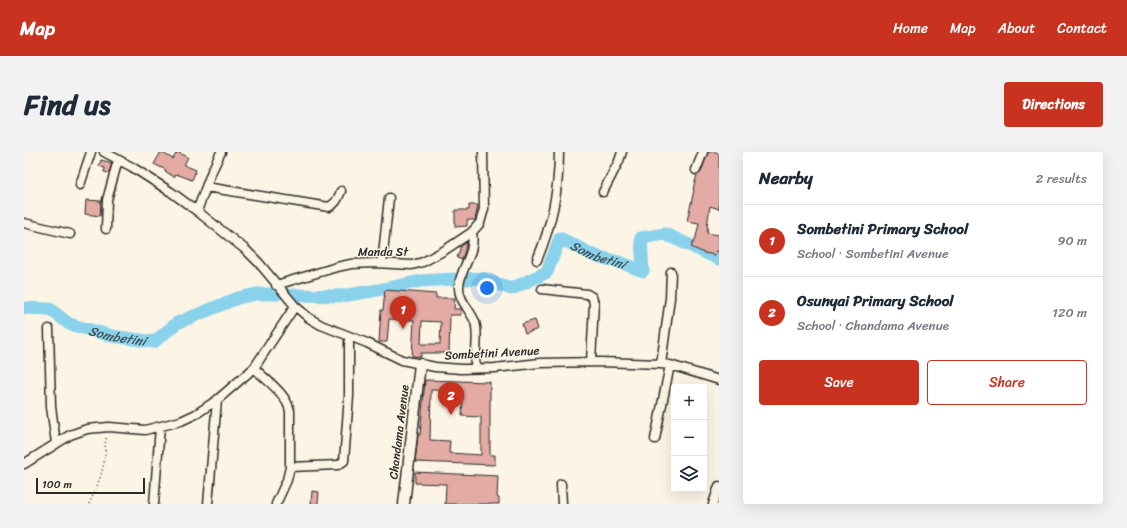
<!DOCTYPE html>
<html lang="en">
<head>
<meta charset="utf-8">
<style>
	:root { --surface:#fff; --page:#f2f2f3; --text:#1f2937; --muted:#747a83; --line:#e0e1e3; --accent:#c8321e }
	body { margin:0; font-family:Sriracha,sans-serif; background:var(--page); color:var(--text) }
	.controls { position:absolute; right:12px; bottom:12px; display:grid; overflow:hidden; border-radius:4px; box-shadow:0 4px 16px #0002 }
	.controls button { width:36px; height:36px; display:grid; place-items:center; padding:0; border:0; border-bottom:1px solid var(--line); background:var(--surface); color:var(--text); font:20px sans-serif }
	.scale { position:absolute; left:12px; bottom:10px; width:109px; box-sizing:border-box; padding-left:4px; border:2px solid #2b2b2b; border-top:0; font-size:11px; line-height:14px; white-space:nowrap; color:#2b2b2b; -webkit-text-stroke:3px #fcf5e5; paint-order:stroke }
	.you { position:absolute; left:463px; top:136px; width:14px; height:14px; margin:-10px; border:3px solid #fff; border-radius:50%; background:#1a73e8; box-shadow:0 0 0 6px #1a73e833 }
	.badge { display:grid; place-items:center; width:26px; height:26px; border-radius:50%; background:var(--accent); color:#fff; font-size:13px; font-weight:700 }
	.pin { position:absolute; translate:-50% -33px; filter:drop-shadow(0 1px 2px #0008) }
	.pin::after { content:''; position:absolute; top:21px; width:14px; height:12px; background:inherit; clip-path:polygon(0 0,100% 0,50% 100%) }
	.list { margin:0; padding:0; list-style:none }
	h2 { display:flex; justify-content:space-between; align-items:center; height:52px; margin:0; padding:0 16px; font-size:17px }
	h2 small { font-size:13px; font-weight:400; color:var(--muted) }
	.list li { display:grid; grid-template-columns:26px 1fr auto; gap:12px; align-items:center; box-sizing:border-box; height:72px; padding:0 16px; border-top:1px solid var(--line) }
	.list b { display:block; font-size:15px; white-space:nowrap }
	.list p { margin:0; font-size:13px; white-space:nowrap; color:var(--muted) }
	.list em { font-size:13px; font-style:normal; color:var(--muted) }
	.actions { display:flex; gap:8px; padding:12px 16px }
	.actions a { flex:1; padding:9px 0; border:1px solid var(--accent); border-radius:4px; text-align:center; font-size:14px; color:var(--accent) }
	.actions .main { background:var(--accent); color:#fff }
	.icon { flex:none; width:22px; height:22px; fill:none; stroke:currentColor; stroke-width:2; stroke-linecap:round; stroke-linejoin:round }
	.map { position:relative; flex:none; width:695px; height:352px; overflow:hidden; border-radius:4px }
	header { display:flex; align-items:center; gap:24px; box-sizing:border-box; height:56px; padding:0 20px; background:var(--accent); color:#fff }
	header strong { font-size:19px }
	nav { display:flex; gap:22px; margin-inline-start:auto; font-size:14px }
	.intro { display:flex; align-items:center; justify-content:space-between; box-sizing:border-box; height:96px; padding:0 24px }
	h1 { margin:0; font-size:28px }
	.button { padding:10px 18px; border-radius:4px; background:var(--accent); color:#fff; font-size:14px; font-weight:700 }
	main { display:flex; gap:24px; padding:0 24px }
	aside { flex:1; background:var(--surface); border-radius:4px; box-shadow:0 4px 16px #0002 }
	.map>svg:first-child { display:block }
</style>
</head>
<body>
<header>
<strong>Map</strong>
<nav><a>Home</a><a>Map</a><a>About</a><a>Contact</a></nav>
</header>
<div class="intro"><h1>Find us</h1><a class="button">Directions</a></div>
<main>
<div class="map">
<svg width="695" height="352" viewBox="0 0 695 352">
	<rect width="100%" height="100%" fill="#fcf5e5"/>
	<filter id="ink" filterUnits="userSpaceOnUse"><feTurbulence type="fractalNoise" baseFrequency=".025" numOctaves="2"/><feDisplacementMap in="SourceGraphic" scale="8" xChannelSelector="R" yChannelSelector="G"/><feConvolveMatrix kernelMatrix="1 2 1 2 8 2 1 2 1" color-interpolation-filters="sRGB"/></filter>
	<g filter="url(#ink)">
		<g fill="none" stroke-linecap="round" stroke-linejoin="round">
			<g stroke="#8ad2eb" stroke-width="13">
				<path id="s1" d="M 443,127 L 457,126 L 487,137 L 523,120 L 536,86 L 569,103 L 598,111 L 619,119 L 617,86 L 641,82 L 695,107"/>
				<path d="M 269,143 L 318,144 L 354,138 L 397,129 L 430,127"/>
				<path id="s2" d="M 0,156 L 26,157 L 45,172 L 88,184 L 130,190 L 153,171 L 214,146 L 232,142 L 253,142"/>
			</g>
		</g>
		<path fill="#e4aaa4" stroke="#2b2b2b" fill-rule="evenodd" d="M 137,0 L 149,7 L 153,0 L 164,5 L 160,13 L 172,18 L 168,28 L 152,22 L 150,25 L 141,19 L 142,18 L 130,12 Z
			M 684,0 L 695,0 L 695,57 L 686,54 L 683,74 L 684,75 L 683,81 L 695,83 L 695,100 L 692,99 L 691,103 L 680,101 L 667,95 L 672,85 L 675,71 L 663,69 L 670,38 L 669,37 L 673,23 L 677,20 Z
			M 77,8 L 88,11 L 85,21 L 80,20 L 81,16 L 75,14 Z
			M 62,48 L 77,49 L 76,64 L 61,62 Z
			M 445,53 L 454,53 L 451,68 L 443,68 L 443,74 L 431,75 L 431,58 L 445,58 Z
			M 443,90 L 438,108 L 433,106 L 437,94 Z
			M 361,138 L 412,142 L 412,146 L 431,146 L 430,157 L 437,157 L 437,163 L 426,163 L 425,201 L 397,201 L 397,205 L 388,204 L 390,168 L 365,167 L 363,190 L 355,190 L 357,158 L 359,158 ZM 398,169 L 417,170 L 416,192 L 397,192 Z
			M 511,168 L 514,177 L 501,182 L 498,172 Z
			M 401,228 L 466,230 L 466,303 L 471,303 L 471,313 L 391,310 L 394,283 L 396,283 ZM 407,238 L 439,239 L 438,264 L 457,265 L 457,303 L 425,301 L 426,289 L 406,288 Z
			M 391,320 L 474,324 L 473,345 L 475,346 L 475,352 L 421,352 L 422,332 L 391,331 Z
			M 288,339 L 295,340 L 294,352 L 287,352 Z"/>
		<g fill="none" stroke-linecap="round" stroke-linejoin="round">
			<g stroke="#2b2b2b" stroke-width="11">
				<path id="minor" d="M 80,0 L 108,15 L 147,40 L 173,59 L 222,98 L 235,111 L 271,154 L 285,166 L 297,173 L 343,191 L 378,208 L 411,215 L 437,217 L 471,216 L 516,211 L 576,210 L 637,212 L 646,213 L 695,228
					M 672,18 L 679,0
					M 56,33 L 67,0
					M 182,35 L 305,55 C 313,51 314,46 317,39
					M 579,40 L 595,9 L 598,0
					M 173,59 L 188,19 L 197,0
					M 0,71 L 46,82
					M 82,77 L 83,48 L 94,8
					M 448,80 C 452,102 437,114 435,134 C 434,148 446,157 451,170 C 455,182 451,203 451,216
					M 513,108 C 527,75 535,36 535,0
					M 358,111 L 365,46
					M 252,133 L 313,115 L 327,112 L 351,111 L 388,113 L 399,110 L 421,98 L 448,80 L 456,71 L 460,57 L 459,0
					M 518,137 L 563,142 L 568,145 L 570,151 L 567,210
					M 25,177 L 27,255 L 32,291
					M 637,212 L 646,146 L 647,120
					M 230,216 C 242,228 262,241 266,259 L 266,315 L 263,328 L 252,352
					M 631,287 L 646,213
					M 0,312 L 46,283 L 63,277 L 85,275 L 121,278 L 157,269 L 172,262 L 193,248 L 230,216 L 271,154
					M 266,315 L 314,313 L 320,309 L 325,244 L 325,184
					M 537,332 L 538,352
					M 130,352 L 136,275
					M 184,352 L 193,248
					M 689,352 L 695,334"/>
			</g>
			<g stroke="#2b2b2b" stroke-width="13">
				<path id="tertiary" d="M 380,352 L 396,212"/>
			</g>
			<path stroke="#2b2b2b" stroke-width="1.5" stroke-dasharray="1 3" stroke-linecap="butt" d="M 65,352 C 72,337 80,319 81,302 C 81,296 81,290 83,283"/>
			<use href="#minor" stroke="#fcf5e5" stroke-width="8"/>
			<use href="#tertiary" stroke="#fcf5e5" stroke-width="10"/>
		</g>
	</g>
	<g text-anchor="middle" stroke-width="3" stroke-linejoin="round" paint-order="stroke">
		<g font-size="12" fill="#2b2b2b" stroke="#fcf5e5">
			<text x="359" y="104">Manda St</text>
			<text transform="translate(468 201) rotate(-3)" y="4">Sombetini Avenue</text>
			<text transform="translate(375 280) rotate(-83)" y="4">Chandama Avenue</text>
		</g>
		<g font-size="13" font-style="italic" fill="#43555b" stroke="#fcf5e5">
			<text dy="5" stroke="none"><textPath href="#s1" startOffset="164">Sombetini</textPath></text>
			<text dy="5" stroke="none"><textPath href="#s2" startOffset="100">Sombetini</textPath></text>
		</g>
	</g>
</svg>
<div class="controls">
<button>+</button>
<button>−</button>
<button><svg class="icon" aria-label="layers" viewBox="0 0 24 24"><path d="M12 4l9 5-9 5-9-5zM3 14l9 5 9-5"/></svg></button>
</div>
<div class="scale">100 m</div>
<div class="you"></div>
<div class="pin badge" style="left:379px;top:177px">1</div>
<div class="pin badge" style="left:427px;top:263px">2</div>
</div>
<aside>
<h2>Nearby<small>2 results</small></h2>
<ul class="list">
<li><span class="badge">1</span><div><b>Sombetini Primary School</b><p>School · Sombetini Avenue</p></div><em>90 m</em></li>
<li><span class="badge">2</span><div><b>Osunyai Primary School</b><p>School · Chandama Avenue</p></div><em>120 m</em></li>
</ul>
<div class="actions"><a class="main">Save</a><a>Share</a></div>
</aside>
</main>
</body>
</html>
